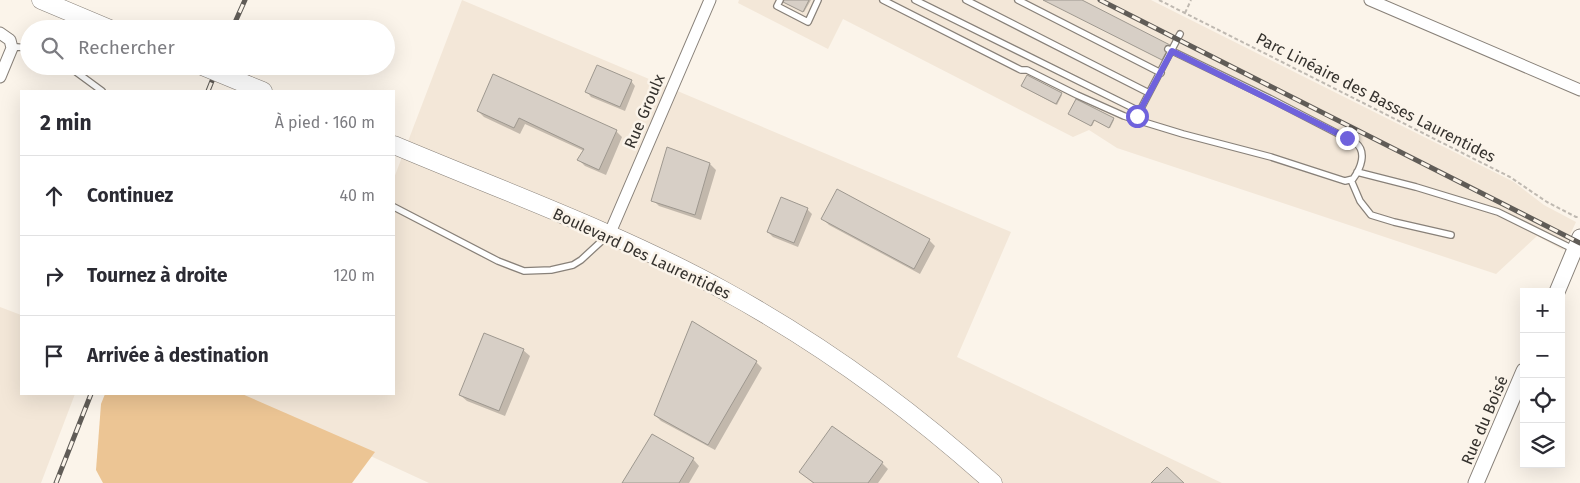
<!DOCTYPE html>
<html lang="fr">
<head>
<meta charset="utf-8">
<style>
	:root { --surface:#fff; --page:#f7f7f7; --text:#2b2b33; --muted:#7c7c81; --line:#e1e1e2 }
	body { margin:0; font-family:"Fira Sans",sans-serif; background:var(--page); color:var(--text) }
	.controls { position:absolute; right:15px; bottom:15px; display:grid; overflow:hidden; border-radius:0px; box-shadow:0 5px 20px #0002 }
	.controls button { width:45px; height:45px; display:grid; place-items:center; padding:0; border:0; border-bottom:1px solid var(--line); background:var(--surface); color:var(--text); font:25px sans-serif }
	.stop { position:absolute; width:15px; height:15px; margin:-11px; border:4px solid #6f62dc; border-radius:50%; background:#fff }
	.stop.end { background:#6f62dc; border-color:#fff; box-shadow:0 1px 5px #0008 }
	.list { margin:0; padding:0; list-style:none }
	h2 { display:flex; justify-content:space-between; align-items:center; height:65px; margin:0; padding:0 20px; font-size:21px }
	h2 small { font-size:16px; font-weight:400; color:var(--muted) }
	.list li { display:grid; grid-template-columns:32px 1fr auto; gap:15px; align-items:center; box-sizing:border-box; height:80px; padding:0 20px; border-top:1px solid var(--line) }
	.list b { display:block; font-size:19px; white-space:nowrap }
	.list em { font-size:16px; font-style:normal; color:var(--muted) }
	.icon { flex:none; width:28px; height:28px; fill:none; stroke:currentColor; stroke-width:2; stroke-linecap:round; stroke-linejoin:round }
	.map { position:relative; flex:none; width:1580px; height:483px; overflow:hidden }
	.search { position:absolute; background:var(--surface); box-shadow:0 5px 20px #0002; left:20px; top:20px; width:375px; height:55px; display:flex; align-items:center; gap:12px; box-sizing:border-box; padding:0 18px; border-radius:28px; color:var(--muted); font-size:19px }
	.panel { position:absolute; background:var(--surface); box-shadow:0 5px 20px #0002; left:20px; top:90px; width:375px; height:305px; border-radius:0px }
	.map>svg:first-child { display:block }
</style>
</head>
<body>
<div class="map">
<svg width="1580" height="483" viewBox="0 0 1580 483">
	<rect width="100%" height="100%" fill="#fbf4ea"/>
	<path fill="#f3e7d8" d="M 462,0 L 1011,232 L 957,357 L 1222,483 L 429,483 L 236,394 L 394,394 L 394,178 Z
		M 739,0 L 1151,0 L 1514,182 L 1544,205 L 1576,222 L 1563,250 L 1537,236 L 1496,274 L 1117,148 L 1089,130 L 1073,137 L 843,19 L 828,49 L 738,3 Z
		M 0,307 L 21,315 L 21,394 L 75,394 L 41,483 L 0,483 Z"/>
	<path fill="#ecc594" d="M 105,394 L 242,394 L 375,452 L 352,483 L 103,483 L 96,470 L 101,404 Z"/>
	<path fill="#0003" d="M 786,0 L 811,0 L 804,12 L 786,3 Z
		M 631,81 L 635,86 L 625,111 L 591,97 L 587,92 Z
		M 1023,87 L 1061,94 L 1062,95 L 1057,105 Z
		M 478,111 L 616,131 L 622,137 L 606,175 L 585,166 L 579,160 L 584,151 L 525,124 L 520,134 L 484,117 Z
		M 1070,115 L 1113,119 L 1114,120 L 1110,128 L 1095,120 L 1092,126 Z
		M 668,149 L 710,164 L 716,170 L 701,220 L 659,206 L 653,200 Z
		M 807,209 L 812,214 L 798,247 L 773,237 L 768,232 Z
		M 823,219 L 929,240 L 935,246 L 920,274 L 829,225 Z
		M 523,350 L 530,356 L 505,416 L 467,401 L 460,395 Z
		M 756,362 L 762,368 L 715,450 L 661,421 L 655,415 Z
		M 693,459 L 699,466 L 689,483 L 624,483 Z
		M 882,463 L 888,469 L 878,483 L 813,483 L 800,472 Z"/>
	<path fill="#d7cfc6" stroke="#9e988f" d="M 784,0 L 809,0 L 803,12 L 783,2 Z
		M 1043,0 L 1082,0 L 1170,45 L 1162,60 Z
		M 597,65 L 632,80 L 620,107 L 585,92 Z
		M 493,74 L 617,130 L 599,170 L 577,160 L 584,149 L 519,118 L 514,128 L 477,111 Z
		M 1027,75 L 1062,93 L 1056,104 L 1021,86 Z
		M 1076,99 L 1114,118 L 1109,128 L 1094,120 L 1091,126 L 1068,114 Z
		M 667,147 L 710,163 L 695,215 L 651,201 Z
		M 837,189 L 930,239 L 914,269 L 821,219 Z
		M 781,197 L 808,208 L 794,243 L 767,232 Z
		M 692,321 L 757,361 L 708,445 L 654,415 Z
		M 484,333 L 524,349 L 499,411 L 459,395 Z
		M 832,426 L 883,462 L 868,483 L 814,483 L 799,472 Z
		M 652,434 L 694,458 L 679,483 L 622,483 Z
		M 1167,467 L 1184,483 L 1151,483 Z"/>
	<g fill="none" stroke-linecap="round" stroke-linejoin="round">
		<g stroke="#888179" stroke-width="8">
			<path id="lane" d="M 780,0 L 777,6 L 808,22 L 818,0
				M 883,0 L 1021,70 L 1027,70 L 1077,95 L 1124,116 L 1183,134 L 1271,157 L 1345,181 L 1353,179 C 1361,168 1367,152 1356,143 L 1271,99 L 1168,49
				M 915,0 L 1139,111
				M 966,0 L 1149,93
				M 1018,0 L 1161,73
				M 12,48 L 17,47 L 29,48
				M 68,66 L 102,91
				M 1135,120 L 1180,34
				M 1357,172 L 1416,187 L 1498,212 L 1573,249
				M 1351,180 L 1360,201 L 1371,215 L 1394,222 L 1451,235
				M 394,207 L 498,261 L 524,271 L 551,270 L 573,265 L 581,260 L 607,236"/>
		</g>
		<g stroke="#888179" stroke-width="13">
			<path id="street" d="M 1370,0 L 1580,90
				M 0,33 L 10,40 L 12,48 L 0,77
				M 609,235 L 710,0"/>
		</g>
		<g stroke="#888179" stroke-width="17">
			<path id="secondary" d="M 1557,292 L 1580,237
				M 1476,483 L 1524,371"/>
		</g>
		<g stroke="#888179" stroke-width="19">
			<path id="primary" d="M 41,0 L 110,29
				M 248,85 L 263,91
				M 394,145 C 503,191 619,233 723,290 C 820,343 911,409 993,483"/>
		</g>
		<path stroke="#bfb9b1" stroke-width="2" stroke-dasharray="4 2.5" stroke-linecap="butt" d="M 1159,0 L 1510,177 L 1547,202 L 1576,217 L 1580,217
			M 1185,13 L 1191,0"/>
		<use href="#lane" stroke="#fff" stroke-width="5.5"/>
		<use href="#street" stroke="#fff" stroke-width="11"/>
		<use href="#secondary" stroke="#fff" stroke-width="15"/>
		<use href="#primary" stroke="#fff" stroke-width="18"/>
		<g stroke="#605c57" stroke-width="5">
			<path id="rail" d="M 1100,0 L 1580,243
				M 232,29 L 245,0
				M 208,91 L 218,66
				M 56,483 L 91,394"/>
		</g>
		<use href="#rail" stroke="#fbf4ea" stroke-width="3" stroke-dasharray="9" stroke-linecap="butt"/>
		<g stroke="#888179" stroke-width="19" stroke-linecap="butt">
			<path id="primary-bridge" d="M 202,66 L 248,85"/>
		</g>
		<use href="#primary-bridge" stroke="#fff" stroke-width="18"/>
	</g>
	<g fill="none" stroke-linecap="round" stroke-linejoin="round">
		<path stroke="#6f62dc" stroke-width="6" d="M 1137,116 L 1172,51 L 1347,138"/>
	</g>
	<g text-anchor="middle" stroke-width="5" stroke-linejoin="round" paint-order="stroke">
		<g font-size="16" fill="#35322e" stroke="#fbf4ea">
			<text transform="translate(1376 97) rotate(27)" y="6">Parc Linéaire des Basses Laurentides</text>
			<text transform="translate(644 111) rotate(-67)" y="6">Rue Groulx</text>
			<text transform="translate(642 253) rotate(25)" y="6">Boulevard Des Laurentides</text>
			<text transform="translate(1484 420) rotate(-67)" y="6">Rue du Boisé</text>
		</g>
	</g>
</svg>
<div class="controls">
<button>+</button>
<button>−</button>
<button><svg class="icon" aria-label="locate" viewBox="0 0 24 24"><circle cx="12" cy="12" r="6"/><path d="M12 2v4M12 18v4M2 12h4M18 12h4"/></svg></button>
<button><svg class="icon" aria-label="layers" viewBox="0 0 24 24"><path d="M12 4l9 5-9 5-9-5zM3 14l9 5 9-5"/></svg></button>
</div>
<div class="stop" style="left:1137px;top:116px"></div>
<div class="stop end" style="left:1347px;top:138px"></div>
<div class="search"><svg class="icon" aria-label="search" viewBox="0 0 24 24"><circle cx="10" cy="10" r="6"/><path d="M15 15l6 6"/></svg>Rechercher</div>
<section class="panel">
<h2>2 min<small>À pied · 160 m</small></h2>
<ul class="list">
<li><svg class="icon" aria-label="ahead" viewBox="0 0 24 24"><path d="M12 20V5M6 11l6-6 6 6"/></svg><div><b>Continuez</b></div><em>40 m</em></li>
<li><svg class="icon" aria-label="right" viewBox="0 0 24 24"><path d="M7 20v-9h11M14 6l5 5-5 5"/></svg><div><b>Tournez à droite</b></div><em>120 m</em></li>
<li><svg class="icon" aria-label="arrive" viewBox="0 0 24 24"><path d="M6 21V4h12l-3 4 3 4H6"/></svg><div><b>Arrivée à destination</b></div></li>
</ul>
</section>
</div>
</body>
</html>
